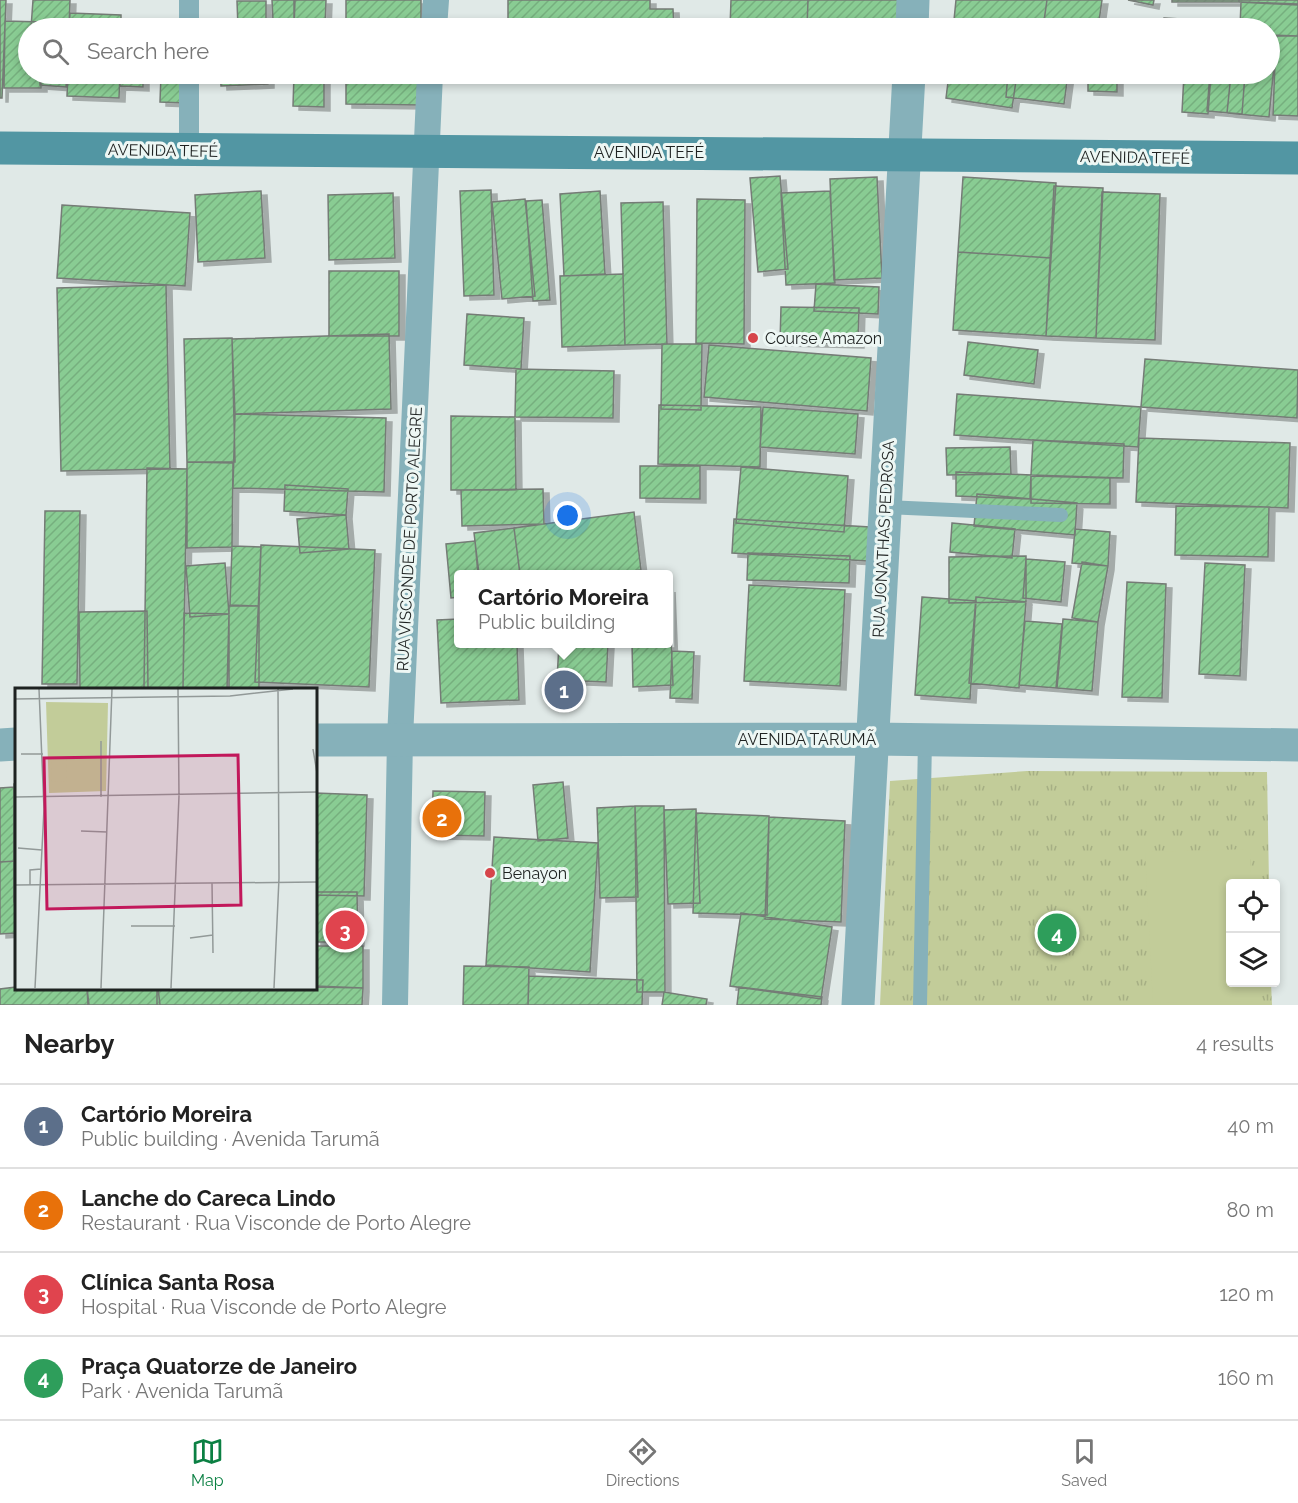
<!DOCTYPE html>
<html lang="en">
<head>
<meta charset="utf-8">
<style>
	:root { --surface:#fff; --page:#f2f2f2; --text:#222; --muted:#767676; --line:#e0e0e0; --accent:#0b8043 }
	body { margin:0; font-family:Raleway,sans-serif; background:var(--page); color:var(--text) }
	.controls { position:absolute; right:18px; bottom:18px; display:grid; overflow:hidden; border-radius:6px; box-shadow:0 3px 9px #0003 }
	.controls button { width:54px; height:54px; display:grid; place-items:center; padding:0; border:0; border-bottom:2px solid var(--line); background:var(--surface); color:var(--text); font:30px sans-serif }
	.you { position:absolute; left:568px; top:516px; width:21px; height:21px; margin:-15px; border:4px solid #fff; border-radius:50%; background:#1a73e8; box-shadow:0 0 0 9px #1a73e833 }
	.badge { display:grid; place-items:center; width:39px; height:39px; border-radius:50%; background:var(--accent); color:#fff; font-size:20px; font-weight:700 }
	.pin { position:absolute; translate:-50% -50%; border:3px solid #fff; box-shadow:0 2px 6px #0006 }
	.popup { position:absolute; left:454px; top:570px; width:219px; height:78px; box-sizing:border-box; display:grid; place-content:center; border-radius:6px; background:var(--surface); filter:drop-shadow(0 2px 4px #0005); font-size:20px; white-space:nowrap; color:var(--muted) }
	.popup b { font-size:22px; color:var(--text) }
	.popup::after { content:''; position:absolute; left:50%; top:100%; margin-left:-12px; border:12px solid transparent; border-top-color:var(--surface) }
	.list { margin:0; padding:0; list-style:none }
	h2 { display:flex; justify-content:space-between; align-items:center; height:78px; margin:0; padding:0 24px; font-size:26px }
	h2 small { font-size:20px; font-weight:400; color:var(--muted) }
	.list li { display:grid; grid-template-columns:39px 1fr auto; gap:18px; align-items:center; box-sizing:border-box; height:84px; padding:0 24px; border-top:2px solid var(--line) }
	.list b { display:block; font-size:22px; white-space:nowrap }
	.list p { margin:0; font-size:20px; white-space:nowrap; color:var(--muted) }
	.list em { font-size:20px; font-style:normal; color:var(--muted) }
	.icon { flex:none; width:33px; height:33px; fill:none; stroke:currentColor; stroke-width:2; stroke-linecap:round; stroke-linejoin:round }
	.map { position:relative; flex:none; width:1298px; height:1005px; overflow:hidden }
	.search { position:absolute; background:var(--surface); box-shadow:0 3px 9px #0003; left:18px; right:18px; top:18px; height:66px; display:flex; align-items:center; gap:15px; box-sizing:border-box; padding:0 21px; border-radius:33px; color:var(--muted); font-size:22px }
	.sheet { height:414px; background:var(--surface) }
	nav { display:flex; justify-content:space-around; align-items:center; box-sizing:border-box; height:84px; border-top:2px solid var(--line); background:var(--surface); font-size:16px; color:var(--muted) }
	nav a { display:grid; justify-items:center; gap:3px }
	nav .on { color:var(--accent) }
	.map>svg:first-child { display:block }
</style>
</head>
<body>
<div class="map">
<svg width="1298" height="1005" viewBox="0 0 1298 1005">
	<defs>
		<pattern id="park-tufts" width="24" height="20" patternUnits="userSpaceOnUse" patternTransform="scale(1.5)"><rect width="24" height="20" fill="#c2cc99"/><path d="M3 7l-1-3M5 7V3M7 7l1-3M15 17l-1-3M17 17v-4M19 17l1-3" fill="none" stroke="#a6af84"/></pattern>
		<pattern id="building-hatch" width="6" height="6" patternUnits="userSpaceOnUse" patternTransform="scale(1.5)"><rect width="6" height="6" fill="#89cc93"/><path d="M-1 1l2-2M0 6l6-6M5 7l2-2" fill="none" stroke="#76af7e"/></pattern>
		<filter id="shadow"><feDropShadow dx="6" dy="4" stdDeviation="0" flood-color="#0004"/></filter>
	</defs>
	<rect width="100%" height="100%" fill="#e0e9e7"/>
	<path fill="url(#park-tufts)" d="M 1027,771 L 1267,772 L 1269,883 L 1230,884 L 1230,982 L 1271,983 L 1272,1005 L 880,1005 L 890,781 Z"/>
	<path fill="#c2cc99" d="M 1250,849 L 1251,883 L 1230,884 L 1230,982 L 1254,983 L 1254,1001 L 1153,1003 L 1145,852 Z"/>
	<path fill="url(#building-hatch)" stroke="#757b76" stroke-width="1.5" filter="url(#shadow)" d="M 0,0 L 6,0 L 2,98 L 0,98 Z
		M 33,0 L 70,0 L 69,28 L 31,28 Z
		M 272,0 L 294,0 L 294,19 L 273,20 Z
		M 295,0 L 326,0 L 325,28 L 294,28 Z
		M 346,0 L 421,0 L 421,28 L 346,28 Z
		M 508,0 L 650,0 L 650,9 L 673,9 L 674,28 L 508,28 Z
		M 731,0 L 808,0 L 807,28 L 730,28 Z
		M 808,0 L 904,0 L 903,28 L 807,28 Z
		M 956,0 L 1047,0 L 1043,28 L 954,20 Z
		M 1047,0 L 1102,0 L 1098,28 L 1043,28 Z
		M 1128,0 L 1154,0 L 1153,5 Z
		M 1172,0 L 1239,0 L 1239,2 L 1172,2 Z
		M 1239,0 L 1298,0 L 1298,5 L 1239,2 Z
		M 237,1 L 266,1 L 266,28 L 238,28 Z
		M 1241,2 L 1298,4 L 1298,36 L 1270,35 L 1270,28 L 1240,28 Z
		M 70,13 L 121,15 L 121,28 L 69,28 Z
		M 1164,18 L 1234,22 L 1234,28 L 1163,28 Z
		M 956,20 L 1040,28 L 955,28 Z
		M 5,21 L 42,22 L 42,28 L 28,28 L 28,74 L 41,74 L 41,88 L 4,88 Z
		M 1014,25 L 1043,28 L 1014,28 Z
		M 121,26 L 144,26 L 144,28 L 121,28 Z
		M 1276,36 L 1298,36 L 1298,116 L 1273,115 Z
		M 1270,55 L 1275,55 L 1269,117 L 1227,113 L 1231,74 L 1270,74 Z
		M 40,74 L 67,74 L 66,87 L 40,85 Z
		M 68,74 L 120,74 L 119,98 L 67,96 Z
		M 120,74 L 143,74 L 143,87 L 120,86 Z
		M 161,74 L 186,74 L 185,103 L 160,102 Z
		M 220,74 L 268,74 L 268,84 L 221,86 Z
		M 294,74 L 324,74 L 324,107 L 293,106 Z
		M 346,74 L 421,74 L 421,105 L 346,104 Z
		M 949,74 L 1017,74 L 1012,108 L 946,98 Z
		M 1008,74 L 1068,74 L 1064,104 L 1006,97 Z
		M 1088,74 L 1117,74 L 1117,92 L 1088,91 Z
		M 1184,74 L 1211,74 L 1208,114 L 1182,112 Z
		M 1210,74 L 1245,74 L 1242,114 L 1207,111 Z
		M 780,176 L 788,269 L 758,272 L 750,178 Z
		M 877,177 L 882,278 L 834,280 L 830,179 Z
		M 963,177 L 1056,183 L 1051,258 L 958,252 Z
		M 1054,186 L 1103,188 L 1096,338 L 1046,336 Z
		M 491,190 L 494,295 L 464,296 L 460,191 Z
		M 261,191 L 265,258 L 198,262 L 195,195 Z
		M 600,191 L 605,274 L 564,276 L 560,194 Z
		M 830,191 L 835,283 L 786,285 L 781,193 Z
		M 1102,192 L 1160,194 L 1155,340 L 1096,338 Z
		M 393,193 L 395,258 L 329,260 L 328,195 Z
		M 525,199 L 535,296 L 502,299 L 492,202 Z
		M 697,199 L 745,200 L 744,344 L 696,343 Z
		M 542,200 L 550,300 L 533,301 L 526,201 Z
		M 663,202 L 667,344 L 625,345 L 621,203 Z
		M 62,205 L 190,213 L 185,286 L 57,278 Z
		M 958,252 L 1051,258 L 1046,336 L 953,330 Z
		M 329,271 L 399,271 L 399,336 L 329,336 Z
		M 623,274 L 625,345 L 562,347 L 560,276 Z
		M 816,284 L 879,287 L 878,314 L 814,311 Z
		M 166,285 L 170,469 L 61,471 L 57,288 Z
		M 781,307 L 859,308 L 858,344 L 780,342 Z
		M 467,314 L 524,318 L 521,369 L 464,365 Z
		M 389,334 L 391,409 L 235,414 L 232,339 Z
		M 232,338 L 235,462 L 187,462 L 184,339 Z
		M 968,342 L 1038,350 L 1034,384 L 964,375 Z
		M 662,344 L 702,344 L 701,410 L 661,409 Z
		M 709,345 L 871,358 L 867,411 L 704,397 Z
		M 1145,359 L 1298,370 L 1297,418 L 1141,407 Z
		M 516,369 L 614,371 L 613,418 L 515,417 Z
		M 957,394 L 1141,407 L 1138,447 L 954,435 Z
		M 659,405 L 761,407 L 760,467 L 658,464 Z
		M 763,407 L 858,414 L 855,454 L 760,447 Z
		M 235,414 L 386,418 L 384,492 L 233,488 Z
		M 451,416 L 515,417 L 516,490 L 451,490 Z
		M 1139,438 L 1290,443 L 1288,508 L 1136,502 Z
		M 1033,440 L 1124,444 L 1123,478 L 1031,475 Z
		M 1010,447 L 1011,474 L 947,475 L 946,448 Z
		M 187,462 L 233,463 L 232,547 L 187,548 Z
		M 640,466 L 700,466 L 700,499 L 640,498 Z
		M 741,467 L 848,476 L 844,532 L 736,523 Z
		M 147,468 L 187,469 L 183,689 L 144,688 Z
		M 956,472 L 1031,475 L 1030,499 L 956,496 Z
		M 1031,476 L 1110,478 L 1110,504 L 1031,503 Z
		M 285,485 L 348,489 L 346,515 L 284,511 Z
		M 543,489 L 544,524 L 462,526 L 461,490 Z
		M 977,494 L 1077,503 L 1075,535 L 974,526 Z
		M 1176,506 L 1269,507 L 1268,557 L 1175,555 Z
		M 45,511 L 80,511 L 77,684 L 42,684 Z
		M 634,512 L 641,570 L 608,574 L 520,574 L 514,528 Z
		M 346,515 L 349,549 L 300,553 L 297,519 Z
		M 734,519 L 870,527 L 868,561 L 732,553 Z
		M 952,523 L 1015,529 L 1012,558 L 950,552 Z
		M 514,528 L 520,574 L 479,574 L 474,533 Z
		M 1075,529 L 1110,532 L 1108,566 L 1072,563 Z
		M 475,541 L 478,574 L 459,574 L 459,597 L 451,598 L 446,544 Z
		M 261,545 L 375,550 L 369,687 L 255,682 Z
		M 232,546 L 261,547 L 259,606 L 230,605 Z
		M 748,553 L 850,556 L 849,583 L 747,580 Z
		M 1026,556 L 1026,602 L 949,603 L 949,557 Z
		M 1026,559 L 1065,562 L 1061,602 L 1023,598 Z
		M 1082,562 L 1108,566 L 1098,622 L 1072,618 Z
		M 225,563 L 229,614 L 190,617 L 186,566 Z
		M 1205,563 L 1245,565 L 1240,676 L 1199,674 Z
		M 1127,582 L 1166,584 L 1162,698 L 1122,697 Z
		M 749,585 L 845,590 L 840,686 L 744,681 Z
		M 669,588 L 673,685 L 633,687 L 632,644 L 669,644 Z
		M 922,597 L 976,601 L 970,699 L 915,695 Z
		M 976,597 L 1026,602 L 1019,688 L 969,683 Z
		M 229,606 L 259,606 L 259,690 L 229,690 Z
		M 147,611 L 148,688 L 80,689 L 79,612 Z
		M 184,613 L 229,614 L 227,690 L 183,690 Z
		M 459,619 L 459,644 L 517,644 L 519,700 L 441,703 L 437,620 Z
		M 1063,619 L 1098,622 L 1092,691 L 1057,688 Z
		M 1025,621 L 1062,624 L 1056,688 L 1019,685 Z
		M 559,644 L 608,644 L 606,682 L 557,680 Z
		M 672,651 L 694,652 L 692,699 L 670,698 Z
		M 563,782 L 568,838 L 538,841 L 533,785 Z
		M 14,784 L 16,784 L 16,902 L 14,902 Z
		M 14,787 L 16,861 L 0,862 L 0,788 Z
		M 433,791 L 485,792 L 484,836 L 432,835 Z
		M 315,793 L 367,795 L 364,896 L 315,895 Z
		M 635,806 L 664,806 L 665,992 L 637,992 Z
		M 635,806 L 638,897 L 600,898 L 597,808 Z
		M 696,809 L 700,903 L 668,904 L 664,810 Z
		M 696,813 L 769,816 L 767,915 L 693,913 Z
		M 769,817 L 845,821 L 841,922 L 765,919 Z
		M 494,837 L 598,843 L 590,972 L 486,965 Z
		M 16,861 L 16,933 L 0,934 L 0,862 Z
		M 315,892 L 357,892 L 358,942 L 315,942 Z
		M 741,913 L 832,927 L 821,999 L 730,986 Z
		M 315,946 L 363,946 L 363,988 L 315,987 Z
		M 464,966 L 529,967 L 528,1005 L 463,1005 Z
		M 529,976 L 643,980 L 642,1005 L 528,1005 Z
		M 315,986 L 363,988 L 362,1005 L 157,1005 L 157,988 L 315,988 Z
		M 16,987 L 87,988 L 89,1005 L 0,1005 L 0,989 Z
		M 739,987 L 822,997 L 821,1005 L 737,1005 Z
		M 87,988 L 158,988 L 160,1005 L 88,1005 Z
		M 664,992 L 707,999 L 706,1005 L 662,1005 Z"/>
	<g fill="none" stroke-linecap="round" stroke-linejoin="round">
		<path stroke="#86b1ba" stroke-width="14" d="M 886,507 L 1061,515
			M 920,1005 L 925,740"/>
		<path stroke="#86b1ba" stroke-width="20" d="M 189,28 L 189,0
			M 189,151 L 189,74"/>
		<path stroke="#86b1ba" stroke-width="26" d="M 434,28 L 436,0
			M 395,1005 L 400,739 L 430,74"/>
		<path stroke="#86b1ba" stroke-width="33" d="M 912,28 L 913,0
			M 315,740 L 873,739 L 1298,745
			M 0,745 L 16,744
			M 858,1005 L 909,74"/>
		<path stroke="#5296a3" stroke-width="33" d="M 0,148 L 1298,158"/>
	</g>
	<g fill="#d6464b" stroke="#edf7f4" stroke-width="2">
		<circle cx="753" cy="338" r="6"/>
		<circle cx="490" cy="873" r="6"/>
	</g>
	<g text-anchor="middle" stroke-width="6" stroke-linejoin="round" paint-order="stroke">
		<g font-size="16" fill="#1e2221" stroke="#edf7f4">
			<text transform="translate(163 150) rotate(1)" y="6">AVENIDA TEFÉ</text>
			<text x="649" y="158">AVENIDA TEFÉ</text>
			<text transform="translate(1135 157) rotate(1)" y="6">AVENIDA TEFÉ</text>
			<text transform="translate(409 539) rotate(-87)" y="6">RUA VISCONDE DE PORTO ALEGRE</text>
			<text transform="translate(883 539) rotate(-87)" y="6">RUA JONATHAS PEDROSA</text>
			<text x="807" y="745">AVENIDA TARUMÃ</text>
		</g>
		<g font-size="16" fill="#1e2221" stroke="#edf7f4" text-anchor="start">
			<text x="765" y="344">Course Amazon</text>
			<text x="502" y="879">Benayon</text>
		</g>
	</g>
	<g transform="translate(15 688)">
		<rect width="302" height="302" fill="#e0e9e7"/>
		<path d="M 31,14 L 93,15 L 91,103 L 34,105 Z" fill="#c2cc99"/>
		<path d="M 51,70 L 52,93 L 37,94 L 36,71 Z" fill="#c2cc99"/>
		<path fill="none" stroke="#929998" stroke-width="1.5" d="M 0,11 L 215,8 L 278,1M 298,61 L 302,85M 6,66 L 28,66M 0,109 L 302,104M 86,109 L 86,53M 66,143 L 92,144M 3,160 L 27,162M 197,195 L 198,265M 0,197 L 302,194M 15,197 L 15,182 L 26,181M 116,238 L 160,238M 175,250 L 198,247M 20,300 L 29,121 L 24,1M 86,300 L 97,1M 156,300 L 164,108 L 163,1M 259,300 L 264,190 L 263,1"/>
		<path fill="#c2185b" fill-opacity="0.15" stroke="#c2185b" stroke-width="3" d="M 223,67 L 226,217 L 32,221 L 29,70 Z"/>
		<rect width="302" height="302" fill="none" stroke="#1e2221" stroke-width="3"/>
	</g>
</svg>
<div class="controls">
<button><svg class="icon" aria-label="locate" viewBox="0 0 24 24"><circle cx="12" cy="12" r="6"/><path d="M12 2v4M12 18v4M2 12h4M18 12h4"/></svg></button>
<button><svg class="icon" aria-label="layers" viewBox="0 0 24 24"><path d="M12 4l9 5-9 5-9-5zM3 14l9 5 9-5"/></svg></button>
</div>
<div class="you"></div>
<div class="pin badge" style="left:564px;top:690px;background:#5c6f8a">1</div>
<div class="popup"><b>Cartório Moreira</b>Public building</div>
<div class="pin badge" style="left:442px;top:818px;background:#e8710a">2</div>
<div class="pin badge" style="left:345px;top:930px;background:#e0444e">3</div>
<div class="pin badge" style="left:1057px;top:933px;background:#2e9e5b">4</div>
<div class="search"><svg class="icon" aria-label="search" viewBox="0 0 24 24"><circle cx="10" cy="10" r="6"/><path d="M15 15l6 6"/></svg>Search here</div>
</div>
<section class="sheet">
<h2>Nearby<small>4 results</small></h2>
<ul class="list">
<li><span class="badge" style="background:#5c6f8a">1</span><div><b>Cartório Moreira</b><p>Public building · Avenida Tarumã</p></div><em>40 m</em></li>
<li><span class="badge" style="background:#e8710a">2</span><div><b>Lanche do Careca Lindo</b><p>Restaurant · Rua Visconde de Porto Alegre</p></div><em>80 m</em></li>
<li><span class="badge" style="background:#e0444e">3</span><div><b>Clínica Santa Rosa</b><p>Hospital · Rua Visconde de Porto Alegre</p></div><em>120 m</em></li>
<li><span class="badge" style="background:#2e9e5b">4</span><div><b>Praça Quatorze de Janeiro</b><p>Park · Avenida Tarumã</p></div><em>160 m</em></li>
</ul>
</section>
<nav>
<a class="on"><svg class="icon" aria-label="map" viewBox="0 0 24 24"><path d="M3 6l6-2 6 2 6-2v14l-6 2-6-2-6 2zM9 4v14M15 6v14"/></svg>Map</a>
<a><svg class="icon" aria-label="directions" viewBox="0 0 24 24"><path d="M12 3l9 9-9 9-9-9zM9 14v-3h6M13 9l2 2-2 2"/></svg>Directions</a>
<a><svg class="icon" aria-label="saved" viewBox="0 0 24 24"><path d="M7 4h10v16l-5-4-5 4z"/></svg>Saved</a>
</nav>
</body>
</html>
